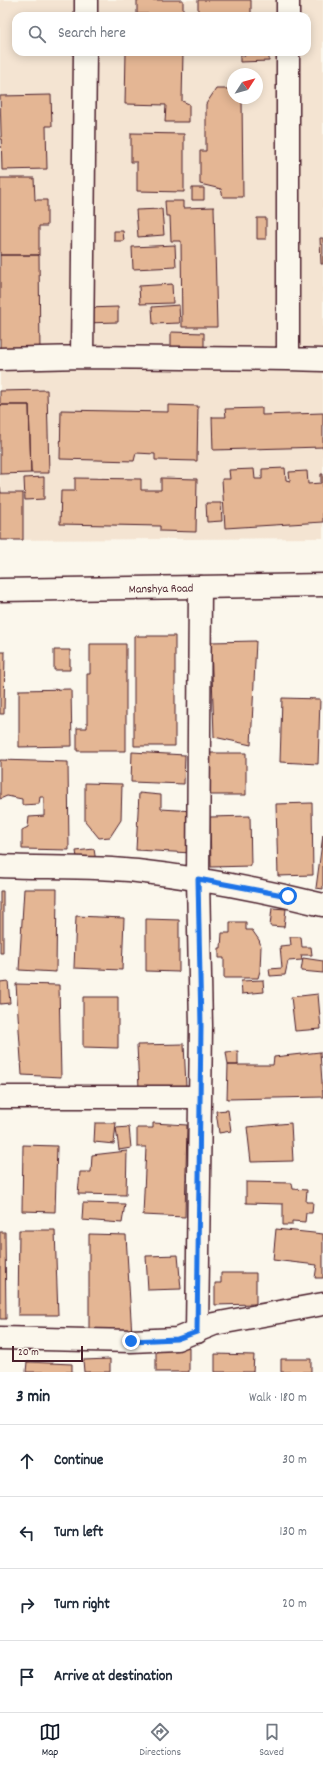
<!DOCTYPE html>
<html lang="en">
<head>
<meta charset="utf-8">
<style>
	:root { --surface:#fff; --page:#f2f2f3; --text:#1f2937; --muted:#747a83; --line:#e0e1e3; --accent:#111827 }
	body { margin:0; font-family:Dekko,sans-serif; background:var(--page); color:var(--text) }
	.compass { position:absolute; left:227px; top:68px; width:36px; height:36px; border-radius:50%; background:var(--surface); box-shadow:0 2px 10px #0003; rotate:54deg }
	.scale { position:absolute; left:12px; bottom:10px; width:71px; box-sizing:border-box; padding-left:4px; border:2px solid #4a1f2b; border-top:0; font-size:11px; line-height:14px; white-space:nowrap; color:#4a1f2b; -webkit-text-stroke:3px #fbf7ec; paint-order:stroke }
	.stop { position:absolute; width:12px; height:12px; margin:-9px; border:3px solid #1a73e8; border-radius:50%; background:#fff }
	.stop.end { background:#1a73e8; border-color:#fff; box-shadow:0 1px 4px #0008 }
	.list { margin:0; padding:0; list-style:none }
	h2 { display:flex; justify-content:space-between; align-items:center; height:52px; margin:0; padding:0 16px; font-size:17px }
	h2 small { font-size:13px; font-weight:400; color:var(--muted) }
	.list li { display:grid; grid-template-columns:26px 1fr auto; gap:12px; align-items:center; box-sizing:border-box; height:72px; padding:0 16px; border-top:1px solid var(--line) }
	.list b { display:block; font-size:15px; white-space:nowrap }
	.list em { font-size:13px; font-style:normal; color:var(--muted) }
	.icon { flex:none; width:22px; height:22px; fill:none; stroke:currentColor; stroke-width:2; stroke-linecap:round; stroke-linejoin:round }
	.map { position:relative; flex:none; width:323px; height:1372px; overflow:hidden }
	.search { position:absolute; background:var(--surface); box-shadow:0 2px 10px #0003; left:12px; right:12px; top:12px; height:44px; display:flex; align-items:center; gap:10px; box-sizing:border-box; padding:0 14px; border-radius:12px; color:var(--muted); font-size:15px }
	.sheet { height:340px; background:var(--surface) }
	nav { display:flex; justify-content:space-around; align-items:center; box-sizing:border-box; height:56px; border-top:1px solid var(--line); background:var(--surface); font-size:11px; color:var(--muted) }
	nav a { display:grid; justify-items:center; gap:2px }
	nav .on { color:var(--accent) }
	.map>svg:first-child { display:block }
</style>
</head>
<body>
<div class="map">
<svg width="323" height="1372" viewBox="0 0 323 1372">
	<rect width="100%" height="100%" fill="#fbf7ec"/>
	<filter id="ink" filterUnits="userSpaceOnUse"><feTurbulence type="fractalNoise" baseFrequency=".025" numOctaves="2"/><feDisplacementMap in="SourceGraphic" scale="8" xChannelSelector="R" yChannelSelector="G"/><feConvolveMatrix kernelMatrix="1 2 1 2 8 2 1 2 1" color-interpolation-filters="sRGB"/></filter>
	<g filter="url(#ink)">
		<path fill="#f4e4d2" fill-rule="evenodd" d="M 0,0 L 323,0 L 323,538 L 0,540 ZM 16,16 L 307,16 L 307,52 L 16,52 ZM 233,74 L 257,74 L 257,98 L 233,98 Z"/>
		<path fill="#e4b694" stroke="#4a1f2b" d="M 137,0 L 183,0 L 183,16 L 149,16 L 149,14 L 137,14 Z
			M 198,0 L 251,0 L 251,14 L 198,13 Z
			M 126,52 L 183,52 L 182,101 L 189,104 L 189,122 L 165,122 L 166,105 L 125,104 Z
			M 245,52 L 269,52 L 269,61 L 240,62 L 240,56 L 245,56 Z
			M 216,89 L 233,89 L 233,98 L 242,99 L 243,197 L 223,197 L 221,189 L 200,184 L 200,151 L 206,151 L 206,104 Z
			M 51,95 L 52,126 L 46,126 L 47,169 L 2,170 L 0,96 Z
			M 131,133 L 184,134 L 184,192 L 137,191 L 137,162 L 131,162 Z
			M 0,178 L 34,178 L 35,200 L 47,200 L 47,226 L 39,226 L 39,255 L 0,255 Z
			M 192,188 L 204,188 L 204,200 L 192,200 Z
			M 165,201 L 183,201 L 183,208 L 214,207 L 217,327 L 182,327 L 181,241 L 171,241 L 170,216 L 166,216 Z
			M 162,209 L 164,235 L 138,237 L 136,210 Z
			M 257,218 L 266,218 L 266,239 L 257,239 Z
			M 114,231 L 123,231 L 124,241 L 114,241 Z
			M 320,238 L 323,238 L 323,264 L 321,264 Z
			M 175,245 L 176,267 L 133,269 L 132,247 Z
			M 0,255 L 39,255 L 40,355 L 0,355 Z
			M 172,284 L 173,303 L 140,304 L 139,286 Z
			M 179,305 L 180,323 L 153,324 L 152,307 Z
			M 118,307 L 118,322 L 85,323 L 85,308 Z
			M 171,332 L 204,333 L 204,347 L 171,348 Z
			M 47,390 L 49,473 L 31,473 L 29,405 L 0,405 L 0,391 Z
			M 0,405 L 29,405 L 31,473 L 0,474 Z
			M 168,405 L 198,406 L 197,461 L 155,460 L 155,454 L 136,453 L 134,461 L 60,459 L 61,410 L 168,412 Z
			M 262,408 L 262,415 L 323,413 L 323,447 L 213,450 L 212,417 L 226,417 L 225,409 Z
			M 285,468 L 286,480 L 290,481 L 289,472 L 307,471 L 308,484 L 321,483 L 321,474 L 323,474 L 323,522 L 225,528 L 222,479 L 230,479 L 229,470 L 254,469 L 255,479 L 262,479 L 262,469 Z
			M 44,477 L 44,499 L 25,500 L 24,478 Z
			M 75,478 L 141,479 L 141,490 L 161,490 L 161,478 L 197,479 L 196,532 L 160,531 L 160,526 L 60,524 L 61,491 L 75,491 Z
			M 0,487 L 1,493 L 23,493 L 23,540 L 0,540 Z
			M 206,503 L 221,503 L 222,521 L 207,522 Z
			M 134,636 L 175,636 L 175,746 L 134,746 Z
			M 256,641 L 251,745 L 214,737 L 211,642 Z
			M 90,644 L 126,644 L 126,751 L 77,751 L 77,728 L 87,728 L 87,674 L 90,674 Z
			M 54,650 L 70,650 L 70,670 L 54,670 Z
			M 0,652 L 5,652 L 4,714 L 0,714 Z
			M 71,689 L 72,746 L 19,747 L 19,690 Z
			M 282,698 L 320,699 L 318,764 L 280,762 Z
			M 132,752 L 185,755 L 184,784 L 131,782 Z
			M 209,753 L 246,753 L 246,795 L 209,795 Z
			M 0,760 L 68,762 L 69,850 L 22,849 L 22,830 L 28,827 L 29,817 L 44,816 L 44,797 L 40,797 L 39,804 L 22,805 L 22,799 L 7,796 L 0,799 Z
			M 85,783 L 122,784 L 121,820 L 110,837 L 99,838 L 85,821 Z
			M 139,793 L 161,795 L 161,809 L 194,811 L 192,853 L 136,850 Z
			M 312,803 L 313,875 L 278,876 L 276,804 Z
			M 250,816 L 251,866 L 211,867 L 210,817 Z
			M 323,835 L 323,889 L 316,888 Z
			M 94,849 L 96,862 L 78,864 L 76,851 Z
			M 24,889 L 57,889 L 56,972 L 19,970 Z
			M 0,891 L 3,891 L 3,953 L 0,953 Z
			M 272,908 L 286,909 L 284,927 L 270,926 Z
			M 76,916 L 124,918 L 122,970 L 74,968 Z
			M 146,919 L 179,920 L 179,972 L 146,971 Z
			M 230,922 L 246,922 L 246,930 L 252,930 L 259,940 L 261,946 L 260,971 L 258,978 L 224,978 L 224,958 L 219,958 L 219,948 L 221,948 L 222,933 L 230,933 Z
			M 290,937 L 301,937 L 302,947 L 311,947 L 312,955 L 301,955 L 302,960 L 288,961 L 285,975 L 270,976 L 269,969 L 282,968 L 280,946 L 291,945 Z
			M 303,958 L 323,961 L 323,973 L 301,971 Z
			M 263,980 L 264,992 L 242,994 L 241,981 Z
			M 8,981 L 10,1003 L 0,1004 L 0,982 Z
			M 16,984 L 59,985 L 61,1077 L 22,1075 Z
			M 318,994 L 321,1029 L 295,1031 L 291,997 Z
			M 83,997 L 118,997 L 118,1048 L 83,1047 Z
			M 184,1044 L 186,1086 L 139,1088 L 137,1045 Z
			M 238,1051 L 238,1065 L 228,1065 L 226,1052 Z
			M 320,1052 L 323,1097 L 227,1099 L 228,1065 L 273,1065 L 274,1057 Z
			M 228,1110 L 231,1131 L 219,1133 L 216,1111 Z
			M 95,1123 L 116,1123 L 114,1144 L 94,1142 Z
			M 153,1123 L 187,1125 L 185,1217 L 143,1215 L 146,1147 L 137,1147 L 137,1128 L 153,1128 Z
			M 291,1123 L 293,1161 L 251,1162 L 247,1127 Z
			M 129,1127 L 131,1148 L 119,1150 L 116,1128 Z
			M 23,1145 L 57,1146 L 55,1212 L 22,1211 Z
			M 127,1151 L 126,1195 L 78,1194 L 80,1172 L 91,1172 L 92,1155 Z
			M 246,1182 L 292,1183 L 293,1189 L 307,1190 L 306,1202 L 313,1202 L 312,1213 L 306,1213 L 305,1222 L 292,1221 L 292,1225 L 283,1225 L 283,1204 L 246,1203 Z
			M 83,1203 L 125,1204 L 122,1223 L 82,1220 Z
			M 276,1229 L 323,1234 L 323,1278 L 315,1278 L 317,1265 L 273,1260 Z
			M 19,1230 L 55,1230 L 58,1315 L 18,1315 Z
			M 0,1232 L 5,1232 L 6,1319 L 0,1319 Z
			M 89,1234 L 126,1235 L 132,1336 L 89,1336 Z
			M 178,1255 L 181,1289 L 148,1290 L 146,1256 Z
			M 221,1273 L 256,1273 L 256,1304 L 215,1305 L 215,1283 L 221,1283 Z
			M 156,1341 L 189,1341 L 189,1372 L 156,1372 Z
			M 215,1354 L 254,1355 L 253,1372 L 215,1372 Z
			M 110,1359 L 110,1372 L 84,1372 L 83,1360 Z
			M 281,1359 L 311,1359 L 311,1372 L 281,1372 Z
			M 27,1362 L 72,1364 L 72,1372 L 26,1372 Z"/>
		<g fill="none" stroke-linecap="round" stroke-linejoin="round">
			<g stroke="#4a1f2b" stroke-width="25">
				<path id="street" d="M 288,0 L 288,16
					M 86,16 L 86,0
					M 82,357 L 85,52
					M 0,359 L 82,357 L 288,359 L 288,52
					M 288,359 L 323,360
					M 0,866 C 45,868 92,866 137,871 C 200,878 262,890 323,905
					M 0,1097 L 200,1097
					M 197,1332 L 201,1026 L 198,879 L 200,587
					M 0,1338 L 131,1341 L 177,1339 L 214,1324 L 323,1304"/>
			</g>
			<g stroke="#4a1f2b" stroke-width="25">
				<path id="secondary" d="M 0,590 L 323,585"/>
			</g>
			<use href="#street" stroke="#fbf7ec" stroke-width="22"/>
			<use href="#secondary" stroke="#fbf7ec" stroke-width="22"/>
		</g>
	</g>
	<g fill="none" stroke-linecap="round" stroke-linejoin="round" filter="url(#ink)">
		<path stroke="#1a73e8" stroke-width="5" d="M 131,1341 L 177,1339 L 197,1332 L 201,1026 L 198,879 L 288,896"/>
	</g>
	<g text-anchor="middle" stroke-width="3.5" stroke-linejoin="round" paint-order="stroke">
		<g font-size="12" fill="#4a1f2b" stroke="#fbf7ec">
			<text transform="translate(161 588) rotate(-1)" y="4">Manshya Road</text>
		</g>
	</g>
</svg>
<svg class="compass" viewBox="-18 -18 36 36"><path d="M0-13l5 13h-10z" fill="#e53935"/><path d="M0 13l5-13h-10z" fill="#747a83"/></svg>
<div class="scale">20 m</div>
<div class="stop" style="left:288px;top:896px"></div>
<div class="stop end" style="left:131px;top:1341px"></div>
<div class="search"><svg class="icon" aria-label="search" viewBox="0 0 24 24"><circle cx="10" cy="10" r="6"/><path d="M15 15l6 6"/></svg>Search here</div>
</div>
<section class="sheet">
<h2>3 min<small>Walk · 180 m</small></h2>
<ul class="list">
<li><svg class="icon" aria-label="ahead" viewBox="0 0 24 24"><path d="M12 20V5M6 11l6-6 6 6"/></svg><div><b>Continue</b></div><em>30 m</em></li>
<li><svg class="icon" aria-label="left" viewBox="0 0 24 24"><path d="M17 20v-9H6M10 6l-5 5 5 5"/></svg><div><b>Turn left</b></div><em>130 m</em></li>
<li><svg class="icon" aria-label="right" viewBox="0 0 24 24"><path d="M7 20v-9h11M14 6l5 5-5 5"/></svg><div><b>Turn right</b></div><em>20 m</em></li>
<li><svg class="icon" aria-label="arrive" viewBox="0 0 24 24"><path d="M6 21V4h12l-3 4 3 4H6"/></svg><div><b>Arrive at destination</b></div></li>
</ul>
</section>
<nav>
<a class="on"><svg class="icon" aria-label="map" viewBox="0 0 24 24"><path d="M3 6l6-2 6 2 6-2v14l-6 2-6-2-6 2zM9 4v14M15 6v14"/></svg>Map</a>
<a><svg class="icon" aria-label="directions" viewBox="0 0 24 24"><path d="M12 3l9 9-9 9-9-9zM9 14v-3h6M13 9l2 2-2 2"/></svg>Directions</a>
<a><svg class="icon" aria-label="saved" viewBox="0 0 24 24"><path d="M7 4h10v16l-5-4-5 4z"/></svg>Saved</a>
</nav>
</body>
</html>
